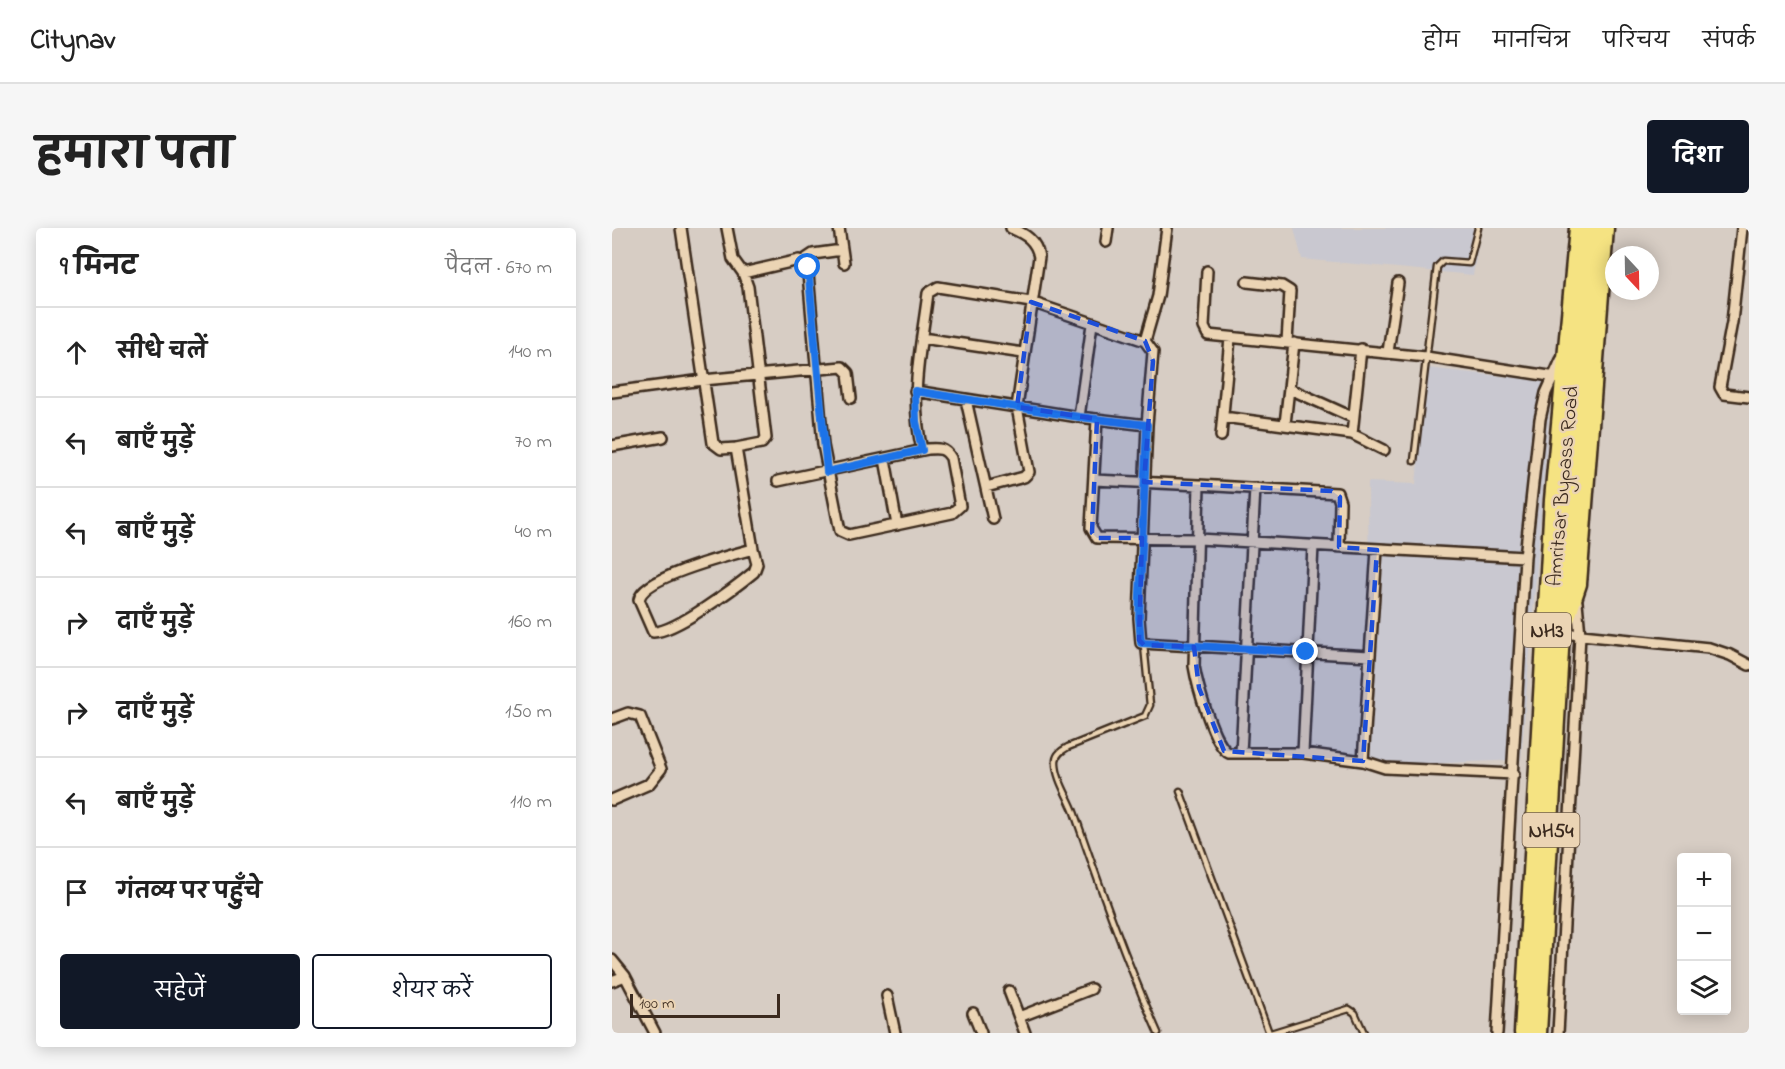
<!DOCTYPE html>
<html lang="hi">
<head>
<meta charset="utf-8">
<style>
	:root { --surface:#fff; --page:#f6f6f6; --text:#222; --muted:#767676; --line:#e0e0e0; --accent:#111827 }
	body { margin:0; font-family:"Indie Flower","Playpen Sans Deva",sans-serif; background:var(--page); color:var(--text) }
	.controls { position:absolute; right:18px; bottom:18px; display:grid; overflow:hidden; border-radius:6px; box-shadow:0 3px 15px #0003 }
	.controls button { width:54px; height:54px; display:grid; place-items:center; padding:0; border:0; border-bottom:2px solid var(--line); background:var(--surface); color:var(--text); font:30px sans-serif }
	.compass { position:absolute; left:993px; top:18px; width:54px; height:54px; border-radius:50%; background:var(--surface); box-shadow:0 3px 15px #0003; rotate:158deg }
	.scale { position:absolute; left:18px; bottom:15px; width:150px; box-sizing:border-box; padding-left:6px; border:3px solid #3b2a1e; border-top:0; font-size:16px; line-height:21px; white-space:nowrap; color:#3b2a1e; -webkit-text-stroke:4px #ebd4b4; paint-order:stroke }
	.stop { position:absolute; width:18px; height:18px; margin:-14px; border:4px solid #1a73e8; border-radius:50%; background:#fff }
	.stop.end { background:#1a73e8; border-color:#fff; box-shadow:0 2px 6px #0008 }
	.list { margin:0; padding:0; list-style:none }
	h2 { display:flex; justify-content:space-between; align-items:center; height:78px; margin:0; padding:0 24px; font-size:26px }
	h2 small { font-size:20px; font-weight:400; color:var(--muted) }
	.list li { display:grid; grid-template-columns:39px 1fr auto; gap:18px; align-items:center; box-sizing:border-box; height:90px; padding:0 24px; border-top:2px solid var(--line) }
	.list b { display:block; font-size:22px; white-space:nowrap }
	.list em { font-size:20px; font-style:normal; color:var(--muted) }
	.actions { display:flex; gap:12px; padding:18px 24px }
	.actions a { flex:1; padding:14px 0; border:2px solid var(--accent); border-radius:6px; text-align:center; font-size:21px; color:var(--accent) }
	.actions .main { background:var(--accent); color:#fff }
	.icon { flex:none; width:33px; height:33px; fill:none; stroke:currentColor; stroke-width:2; stroke-linecap:round; stroke-linejoin:round }
	.map { position:relative; flex:none; width:1137px; height:805px; overflow:hidden; border-radius:6px }
	header { display:flex; align-items:center; gap:36px; box-sizing:border-box; height:84px; padding:0 30px; background:var(--surface); border-bottom:2px solid var(--line) }
	header strong { font-size:28px }
	nav { display:flex; gap:33px; margin-inline-start:auto; font-size:21px }
	.intro { display:flex; align-items:center; justify-content:space-between; box-sizing:border-box; height:144px; padding:0 36px }
	h1 { margin:0; font-size:42px }
	.button { padding:15px 27px; border-radius:6px; background:var(--accent); color:#fff; font-size:21px; font-weight:700 }
	main { display:flex; gap:36px; padding:0 36px }
	aside { flex:1; background:var(--surface); border-radius:6px; box-shadow:0 3px 15px #0003 }
	.map>svg:first-child { display:block }
</style>
</head>
<body>
<header>
<strong>Citynav</strong>
<nav><a>होम</a><a>मानचित्र</a><a>परिचय</a><a>संपर्क</a></nav>
</header>
<div class="intro"><h1>हमारा पता</h1><a class="button">दिशा</a></div>
<main>
<aside>
<h2>9 मिनट<small>पैदल · 670 m</small></h2>
<ul class="list">
<li><svg class="icon" aria-label="ahead" viewBox="0 0 24 24"><path d="M12 20V5M6 11l6-6 6 6"/></svg><div><b>सीधे चलें</b></div><em>140 m</em></li>
<li><svg class="icon" aria-label="left" viewBox="0 0 24 24"><path d="M17 20v-9H6M10 6l-5 5 5 5"/></svg><div><b>बाएँ मुड़ें</b></div><em>70 m</em></li>
<li><svg class="icon" aria-label="left" viewBox="0 0 24 24"><path d="M17 20v-9H6M10 6l-5 5 5 5"/></svg><div><b>बाएँ मुड़ें</b></div><em>40 m</em></li>
<li><svg class="icon" aria-label="right" viewBox="0 0 24 24"><path d="M7 20v-9h11M14 6l5 5-5 5"/></svg><div><b>दाएँ मुड़ें</b></div><em>160 m</em></li>
<li><svg class="icon" aria-label="right" viewBox="0 0 24 24"><path d="M7 20v-9h11M14 6l5 5-5 5"/></svg><div><b>दाएँ मुड़ें</b></div><em>150 m</em></li>
<li><svg class="icon" aria-label="left" viewBox="0 0 24 24"><path d="M17 20v-9H6M10 6l-5 5 5 5"/></svg><div><b>बाएँ मुड़ें</b></div><em>110 m</em></li>
<li><svg class="icon" aria-label="arrive" viewBox="0 0 24 24"><path d="M6 21V4h12l-3 4 3 4H6"/></svg><div><b>गंतव्य पर पहुँचे</b></div></li>
</ul>
<div class="actions"><a class="main">सहेजें</a><a>शेयर करें</a></div>
</aside>
<div class="map">
<svg width="1137" height="805" viewBox="0 0 1137 805">
	<rect width="100%" height="100%" fill="#d7cdc4"/>
	<filter id="ink" filterUnits="userSpaceOnUse"><feTurbulence type="fractalNoise" baseFrequency=".0167" numOctaves="2"/><feDisplacementMap in="SourceGraphic" scale="12" xChannelSelector="R" yChannelSelector="G"/><feConvolveMatrix kernelMatrix="1 2 1 2 8 2 1 2 1" color-interpolation-filters="sRGB"/></filter>
	<g filter="url(#ink)">
		<path fill="#c9c8d0" d="M 682,0 L 869,0 L 861,47 L 690,31 Z
			M 815,140 L 940,154 L 909,532 L 758,538 L 756,254 L 804,256 Z"/>
		<g fill="none" stroke-linecap="round" stroke-linejoin="round">
			<g stroke="#3b2a1e" stroke-width="9">
				<path id="lane" d="M 802,233 L 825,39 L 831,33 L 857,35 L 866,0
					M 532,417 L 538,477 L 533,488 L 456,519 C 451,522 445,525 444,532 C 443,550 456,568 462,584 C 488,659 514,733 546,805
					M 568,563 L 657,805
					M 659,805 L 737,781 L 743,785 L 752,805"/>
			</g>
			<g stroke="#3b2a1e" stroke-width="14">
				<path id="street" d="M 69,0 L 101,215 L 109,221 L 124,220 L 141,321 C 119,327 30,349 27,372 L 41,404 C 62,405 124,359 142,344 L 145,336 L 141,321
					M 115,0 L 121,31 L 131,45 L 187,32 L 195,34 L 211,217 L 228,303 L 237,307 L 340,285 L 348,278 L 339,230 C 333,220 327,220 316,221 L 166,253
					M 227,0 L 232,35
					M 1130,0 L 1120,94 L 1108,159 L 1112,166 L 1137,169
					M 494,14 L 496,0
					M 192,32 L 201,26 L 230,22
					M 595,43 L 592,99 L 596,107 L 814,129 L 944,149
					M 635,54 L 670,58 L 678,63 L 675,114
					M 310,110 L 411,125
					M 533,113 L 546,68 L 555,0
					M 776,124 L 786,55
					M 678,161 L 740,189
					M 303,163 L 467,189 L 535,197 L 541,124 L 533,113 L 419,74 L 326,59 L 316,65 C 309,121 297,166 310,222
					M 0,164 L 91,152 L 230,139 L 236,145 L 239,170
					M 354,172 L 381,291
					M 467,189 L 480,96
					M 611,189 L 740,206 L 772,222
					M 485,191 L 479,300 L 485,310 L 586,311 L 913,329
					M 673,196 L 682,115
					M 535,197 L 527,390 L 529,415 L 758,428
					M 740,206 L 749,121
					M 609,208 L 618,110
					M 0,218 L 51,209
					M 124,220 L 150,215 L 154,210 L 136,59 L 131,45
					M 273,231 L 285,297
					M 482,252 L 587,257
					M 374,259 L 412,249 L 417,244 L 405,179 L 427,29 C 424,12 413,6 399,0
					M 727,319 L 728,274 L 725,265 L 587,257 L 582,438 C 585,456 602,519 617,525 L 691,525 L 751,533 L 773,540 L 902,546
					M 950,405 L 1097,420 L 1118,427 L 1137,437
					M 0,491 L 16,485 L 28,488 L 49,541 L 37,556 L 0,572
					M 629,525 L 643,260
					M 691,525 L 701,318
					M 751,533 L 765,322
					M 0,732 L 13,748 L 43,805
					M 0,753 L 13,748
					M 397,763 L 413,805
					M 275,768 L 283,805
					M 361,785 L 369,805
					M 407,789 L 479,761
					M 885,805 L 913,329 L 928,191 L 934,165 L 949,132
					M 946,805 L 968,407 L 965,374"/>
			</g>
			<g stroke="#3b2a1e" stroke-width="21">
				<path id="highway" d="M 955,389 L 966,356 L 993,0
					M 911,805 L 941,272 L 966,0
					M 926,805 L 957,266 L 980,0"/>
			</g>
			<use href="#lane" stroke="#ebd4b4" stroke-width="4.5"/>
			<use href="#street" stroke="#ebd4b4" stroke-width="9"/>
			<use href="#highway" stroke="#f5e382" stroke-width="16"/>
		</g>
	</g>
	<g fill="none" stroke-linecap="round" stroke-linejoin="round" filter="url(#ink)">
		<path stroke="#1a73e8" stroke-width="8" d="M 196,39 L 215,244 L 310,222 L 304,193 L 303,163 L 467,189 L 535,197 L 527,390 L 529,415 L 694,424"/>
	</g>
	<path fill="#1d4ed8" fill-opacity="0.2" stroke="#1d4ed8" stroke-width="4.5" stroke-dasharray="12 8" stroke-linejoin="round" d="M 419,74 L 533,113 L 541,133 L 532,254 L 720,263 L 728,269 L 727,319 L 765,322 L 751,533 L 612,523 L 587,460 L 582,419 L 532,417 L 527,412 L 530,310 L 485,310 L 480,305 L 485,191 L 405,179 Z"/>
	<g text-anchor="middle" stroke-width="5" stroke-linejoin="round" paint-order="stroke">
		<g fill="#ebd4b4" stroke="#705d4b" stroke-width="1.5">
			<rect x="911" y="385" width="48" height="34" rx="4.5"/>
			<rect x="910.5" y="585" width="57" height="34" rx="4.5"/>
		</g>
		<g font-size="20" font-weight="bold" fill="#3b2a1e">
			<text x="935" y="409">NH3</text>
			<text x="939" y="609">NH54</text>
		</g>
		<g font-size="21" fill="#3b2a1e" stroke="#ebd4b4">
			<text transform="translate(950 258) rotate(-85)" y="7">Amritsar Bypass Road</text>
		</g>
	</g>
</svg>
<div class="controls">
<button>+</button>
<button>−</button>
<button><svg class="icon" aria-label="layers" viewBox="0 0 24 24"><path d="M12 4l9 5-9 5-9-5zM3 14l9 5 9-5"/></svg></button>
</div>
<svg class="compass" viewBox="-18 -18 36 36"><path d="M0-13l5 13h-10z" fill="#e53935"/><path d="M0 13l5-13h-10z" fill="#767676"/></svg>
<div class="scale">100 m</div>
<div class="stop" style="left:196px;top:39px"></div>
<div class="stop end" style="left:694px;top:424px"></div>
</div>
</main>
</body>
</html>
